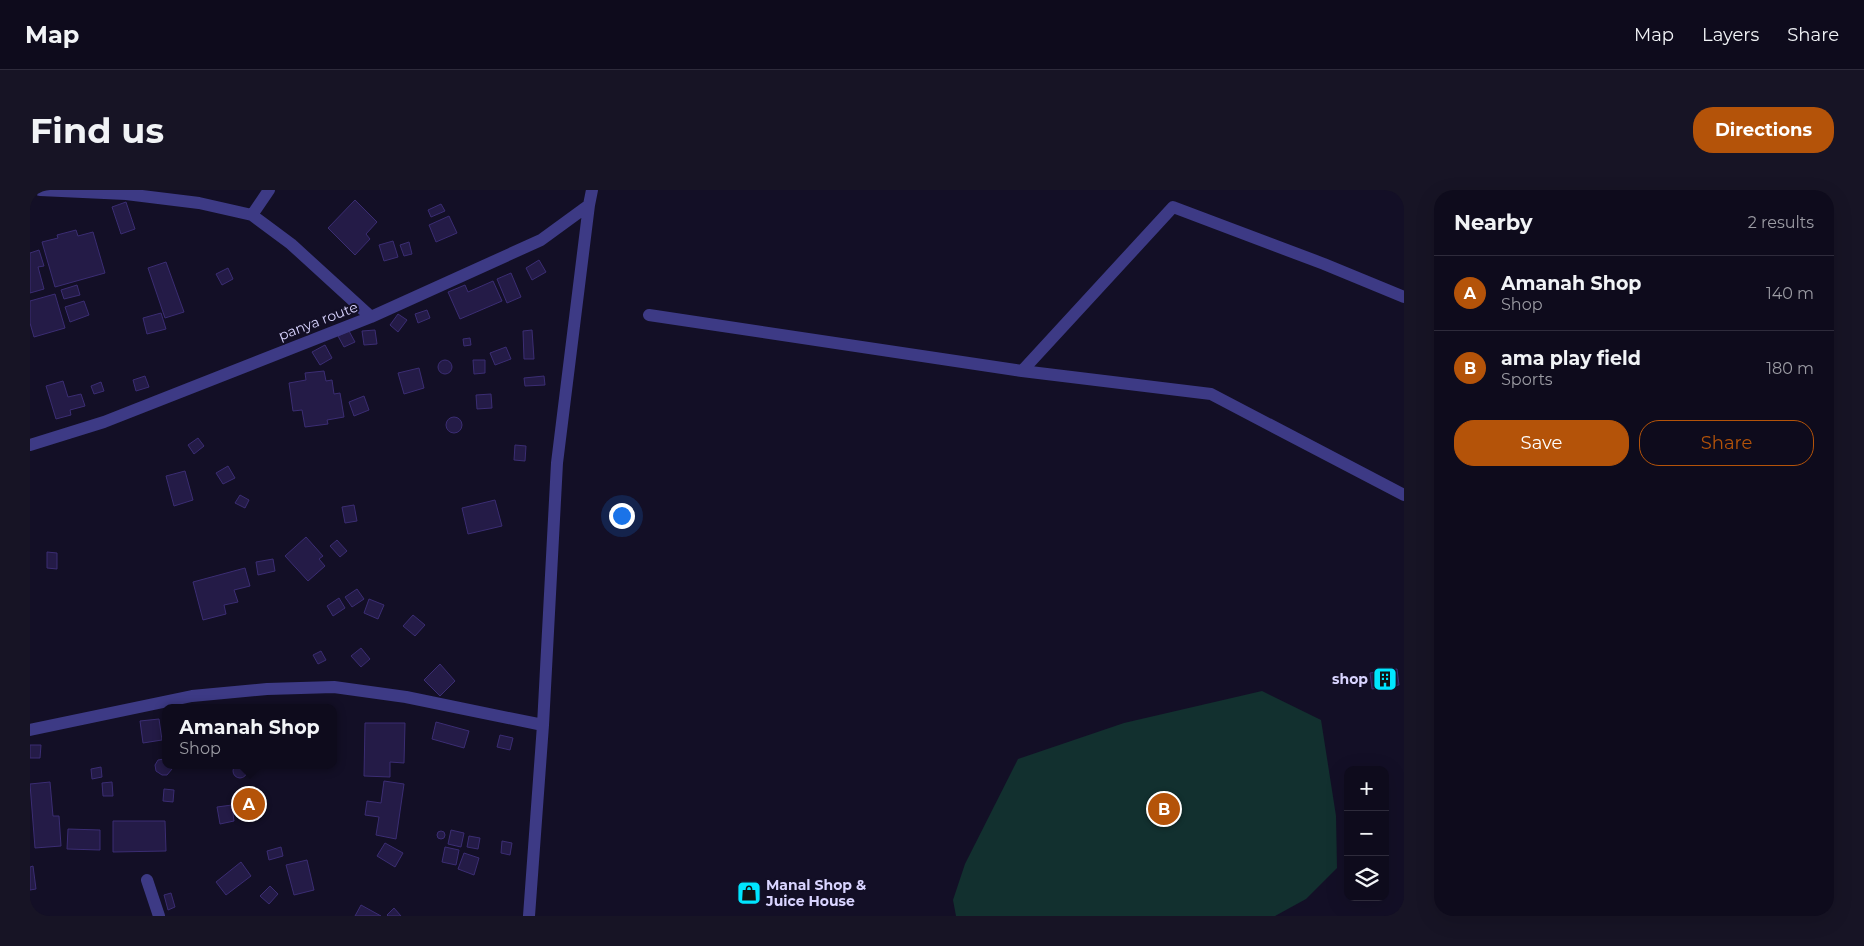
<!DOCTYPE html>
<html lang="en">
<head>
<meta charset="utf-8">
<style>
	:root { --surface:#0e0b1c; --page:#171425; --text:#f1f3f6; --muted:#9b9ba3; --line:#2e2b3b; --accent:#b45309 }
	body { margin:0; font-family:Montserrat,sans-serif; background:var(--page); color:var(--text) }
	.controls { position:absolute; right:15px; bottom:15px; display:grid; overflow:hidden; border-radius:10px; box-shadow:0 5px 20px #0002 }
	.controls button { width:45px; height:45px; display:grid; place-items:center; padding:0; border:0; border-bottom:1px solid var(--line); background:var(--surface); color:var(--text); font:25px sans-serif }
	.you { position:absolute; left:591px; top:325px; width:18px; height:18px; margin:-12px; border:4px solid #fff; border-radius:50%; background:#1a73e8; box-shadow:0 0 0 8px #1a73e833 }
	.badge { display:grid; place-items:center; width:32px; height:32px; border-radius:50%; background:var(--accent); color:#fff; font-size:16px; font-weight:700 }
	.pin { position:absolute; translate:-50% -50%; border:2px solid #fff; box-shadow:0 1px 5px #0006 }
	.popup { position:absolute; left:132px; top:514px; width:175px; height:65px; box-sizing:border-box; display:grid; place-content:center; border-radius:10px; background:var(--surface); filter:drop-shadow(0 1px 4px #0005); font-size:16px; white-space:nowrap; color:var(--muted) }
	.popup b { font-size:19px; color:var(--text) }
	.popup::after { content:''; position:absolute; left:50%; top:100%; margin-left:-10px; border:10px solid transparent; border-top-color:var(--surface) }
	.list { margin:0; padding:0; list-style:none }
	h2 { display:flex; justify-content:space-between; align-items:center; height:65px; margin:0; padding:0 20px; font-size:21px }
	h2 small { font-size:16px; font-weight:400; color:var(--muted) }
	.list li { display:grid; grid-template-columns:32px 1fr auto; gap:15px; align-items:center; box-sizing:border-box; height:75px; padding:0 20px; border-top:1px solid var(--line) }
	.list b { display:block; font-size:19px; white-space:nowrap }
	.list p { margin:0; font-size:16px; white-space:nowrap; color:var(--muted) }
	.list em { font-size:16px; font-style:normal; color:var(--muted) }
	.actions { display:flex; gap:10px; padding:15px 20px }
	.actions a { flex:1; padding:11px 0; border:1px solid var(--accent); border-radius:20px; text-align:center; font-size:18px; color:var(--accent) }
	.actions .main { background:var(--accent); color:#fff }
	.icon { flex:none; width:28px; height:28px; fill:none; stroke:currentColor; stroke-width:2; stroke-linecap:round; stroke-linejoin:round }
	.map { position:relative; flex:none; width:1374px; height:726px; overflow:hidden; border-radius:20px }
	header { display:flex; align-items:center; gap:30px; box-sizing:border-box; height:70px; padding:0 25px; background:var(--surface); border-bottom:1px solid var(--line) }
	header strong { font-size:24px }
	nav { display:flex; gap:28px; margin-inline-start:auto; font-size:18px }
	.intro { display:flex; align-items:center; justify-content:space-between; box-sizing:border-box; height:120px; padding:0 30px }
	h1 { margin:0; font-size:35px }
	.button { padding:12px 22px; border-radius:20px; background:var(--accent); color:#fff; font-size:18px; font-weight:700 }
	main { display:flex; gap:30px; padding:0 30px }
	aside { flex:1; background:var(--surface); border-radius:20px; box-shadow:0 5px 20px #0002 }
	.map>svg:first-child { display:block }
</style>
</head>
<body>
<header>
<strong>Map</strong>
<nav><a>Map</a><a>Layers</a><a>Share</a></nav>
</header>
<div class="intro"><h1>Find us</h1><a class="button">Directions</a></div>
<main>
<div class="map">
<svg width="1374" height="726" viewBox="0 0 1374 726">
	<rect width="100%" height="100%" fill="#130f26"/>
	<path fill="#12302f" d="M 1232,501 L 1291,530 L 1306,626 L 1307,678 L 1276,709 L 1245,726 L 926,726 L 923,710 L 935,674 L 988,569 L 1094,533 Z"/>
	<path fill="#241b47" stroke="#3b2d73" d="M 325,10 L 347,32 L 336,44 L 340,49 L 325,65 L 298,38 Z
		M 96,12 L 105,39 L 91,44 L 82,17 Z
		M 411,14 L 415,21 L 401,27 L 398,20 Z
		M 419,26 L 427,43 L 406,52 L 399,35 Z
		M 46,40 L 48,46 L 63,42 L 75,83 L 25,97 L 12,52 L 28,48 L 27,45 Z
		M 363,51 L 368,67 L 354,71 L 349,55 Z
		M 379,52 L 382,64 L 374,66 L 370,55 Z
		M 9,60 L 14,76 L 8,77 L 14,99 L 0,103 L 0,63 Z
		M 509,70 L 516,82 L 502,90 L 496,78 Z
		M 136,72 L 154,122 L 135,128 L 118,78 Z
		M 198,78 L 203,89 L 192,95 L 186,84 Z
		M 481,83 L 491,107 L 477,113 L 467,89 Z
		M 463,91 L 472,111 L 430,129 L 418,102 L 435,95 L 438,102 Z
		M 47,95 L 50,105 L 34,109 L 31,100 Z
		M 25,104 L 35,138 L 4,147 L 0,133 L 0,111 Z
		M 54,111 L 59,125 L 40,132 L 35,117 Z
		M 397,120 L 400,128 L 388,133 L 385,124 Z
		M 131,123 L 136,139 L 117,144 L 113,128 Z
		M 368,124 L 377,130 L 368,142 L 360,135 Z
		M 345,140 L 347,154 L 334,155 L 332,141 Z
		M 502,140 L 504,169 L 494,169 L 493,141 Z
		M 319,141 L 325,152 L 314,157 L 308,146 Z
		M 440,148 L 441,155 L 434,156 L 433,149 Z
		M 295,155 L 302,168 L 290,175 L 282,162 Z
		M 476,157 L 481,169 L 465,175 L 460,163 Z
		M408 177a7 7 0 1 1 14 0a7 7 0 1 1-14 0Z
		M 443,170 L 455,170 L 455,183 L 444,184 Z
		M 389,178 L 394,198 L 374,204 L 368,183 Z
		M 294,181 L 296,191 L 302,190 L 304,204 L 310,203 L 314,227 L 297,230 L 298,234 L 275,237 L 272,220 L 263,221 L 259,193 L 276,190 L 275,183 Z
		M 115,186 L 119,197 L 106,201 L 103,190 Z
		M 514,186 L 515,195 L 495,196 L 494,188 Z
		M 33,191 L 38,207 L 51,204 L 55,216 L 40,220 L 41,225 L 26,229 L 16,196 Z
		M 71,192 L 74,201 L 64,204 L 61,196 Z
		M 461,204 L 462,218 L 447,219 L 446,205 Z
		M 334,206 L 339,220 L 324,226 L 319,212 Z
		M416 235a8 8 0 1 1 16 0a8 8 0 1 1-16 0Z
		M 168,248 L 174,256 L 164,264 L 158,255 Z
		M 485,255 L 496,256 L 495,271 L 484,270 Z
		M 198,276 L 205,288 L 193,294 L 186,283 Z
		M 155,281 L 163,310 L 144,316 L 136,286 Z
		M 210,305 L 219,310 L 215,318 L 205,313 Z
		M 465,310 L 472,336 L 438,344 L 432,318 Z
		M 324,315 L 327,331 L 315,333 L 312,317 Z
		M 276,347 L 293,366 L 289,369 L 295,376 L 278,391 L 255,366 Z
		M 307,350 L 317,361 L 310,367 L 300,356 Z
		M 17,362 L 27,363 L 27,379 L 17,378 Z
		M 243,369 L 245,381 L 228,385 L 226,372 Z
		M 215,378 L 220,396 L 204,400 L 208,412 L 194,415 L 196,424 L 173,430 L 163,392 Z
		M 327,399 L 334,409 L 322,417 L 315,407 Z
		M 309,408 L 315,418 L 303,426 L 297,416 Z
		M 339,409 L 354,415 L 348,429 L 334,423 Z
		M 383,425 L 395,435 L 385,446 L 373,436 Z
		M 331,458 L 340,469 L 331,477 L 321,466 Z
		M 291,461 L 296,470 L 288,474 L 283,465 Z
		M 410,474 L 425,491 L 410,506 L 394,490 Z
		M 1367,479 L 1369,495 L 1342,499 L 1340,483 Z
		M 129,529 L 132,550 L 113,553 L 110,531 Z
		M 406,532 L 439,541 L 434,558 L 402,549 Z
		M 335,533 L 375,533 L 374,573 L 360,572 L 360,587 L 334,586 Z
		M 470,545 L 483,548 L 480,560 L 467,557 Z
		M 0,555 L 11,555 L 10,568 L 0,568 Z
		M 134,569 L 135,569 L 135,575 L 141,575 L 142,579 L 137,585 L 132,585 L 126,581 L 125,575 L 128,570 Z
		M203 581a7 7 0 1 1 14 0a7 7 0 1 1-14 0Z
		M 71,577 L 72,587 L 62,589 L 61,579 Z
		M 354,591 L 374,594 L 366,649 L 346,645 L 349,627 L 335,625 L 337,611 L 351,613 Z
		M 20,592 L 23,626 L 29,626 L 31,656 L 5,658 L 0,594 Z
		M 82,592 L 83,606 L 73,606 L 72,593 Z
		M 134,599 L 144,600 L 143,612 L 133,611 Z
		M 202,615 L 204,631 L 190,634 L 187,617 Z
		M 83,631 L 135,631 L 136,661 L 83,662 Z
		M 38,639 L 70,640 L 70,660 L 37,659 Z
		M 421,640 L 434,643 L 431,657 L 418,654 Z
		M407 645a4 4 0 1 1 8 0a4 4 0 1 1-8 0Z
		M 439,646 L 450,648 L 448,659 L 437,657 Z
		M 472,651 L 482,653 L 480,665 L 471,663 Z
		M 355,653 L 373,663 L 365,677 L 347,666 Z
		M 251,657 L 253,666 L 239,670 L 237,661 Z
		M 415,657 L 429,660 L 426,675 L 412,672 Z
		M 434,663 L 449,668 L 444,685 L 428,679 Z
		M 277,670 L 284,700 L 264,705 L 256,675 Z
		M 211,672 L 221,686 L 196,705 L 186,692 Z
		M 3,676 L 6,699 L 0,700 L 0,677 Z
		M 240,696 L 248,704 L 239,714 L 230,706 Z
		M 141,703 L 145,717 L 138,720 L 134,705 Z
		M 331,715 L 351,726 L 325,726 Z
		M 364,718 L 371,726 L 358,726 L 357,725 Z"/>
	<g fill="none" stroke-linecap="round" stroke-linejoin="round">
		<path stroke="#3d3a85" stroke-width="12" d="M 10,0 L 96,4 L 169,13 L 222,25 L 261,54 L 341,127
			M 222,25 L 239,0
			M 619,125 L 992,181 L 1181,204 L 1374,305
			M 992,181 L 1143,17 L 1294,74 L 1374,107
			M 0,255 L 74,232 L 341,127 L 511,50 L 559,15 L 562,0
			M 0,540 L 162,506 L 237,499 L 304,497 L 376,507 L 513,535
			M 117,690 L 129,726
			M 499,726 L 513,535 L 527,273 L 559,15"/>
	</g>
	<defs>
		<g id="building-square" transform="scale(1.25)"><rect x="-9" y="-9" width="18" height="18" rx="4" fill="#00e5ff" stroke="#130f26"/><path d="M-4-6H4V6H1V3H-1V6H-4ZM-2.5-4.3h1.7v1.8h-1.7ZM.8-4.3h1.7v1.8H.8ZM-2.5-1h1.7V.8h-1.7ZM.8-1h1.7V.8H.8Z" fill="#111"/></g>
		<g id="shop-square" transform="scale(1.25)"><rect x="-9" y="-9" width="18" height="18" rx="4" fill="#00e5ff" stroke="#130f26"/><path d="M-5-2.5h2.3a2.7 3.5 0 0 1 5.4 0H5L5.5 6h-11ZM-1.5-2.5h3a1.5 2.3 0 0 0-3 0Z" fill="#111"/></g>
	</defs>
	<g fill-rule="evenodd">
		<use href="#building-square" x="1355" y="489"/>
		<use href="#shop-square" x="719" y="703"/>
	</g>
	<g text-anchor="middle" stroke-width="4" stroke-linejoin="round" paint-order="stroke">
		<g font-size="14" fill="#d9d4ff" stroke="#130f26">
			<text transform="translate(288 131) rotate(-21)" y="5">panya route</text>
		</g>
		<g font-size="14" font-weight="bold" fill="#d9d4ff" stroke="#130f26" text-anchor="end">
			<text x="1338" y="494">shop</text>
			<text x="736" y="700" text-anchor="start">Manal Shop &amp;<tspan x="736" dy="16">Juice House</tspan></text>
		</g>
	</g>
</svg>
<div class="controls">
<button>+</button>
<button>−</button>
<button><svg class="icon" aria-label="layers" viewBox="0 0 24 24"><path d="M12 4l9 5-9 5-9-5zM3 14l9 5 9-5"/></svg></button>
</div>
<div class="you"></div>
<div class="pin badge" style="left:219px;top:614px">A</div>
<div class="popup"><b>Amanah Shop</b>Shop</div>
<div class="pin badge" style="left:1134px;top:619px">B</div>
</div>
<aside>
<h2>Nearby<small>2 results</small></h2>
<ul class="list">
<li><span class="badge">A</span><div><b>Amanah Shop</b><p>Shop</p></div><em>140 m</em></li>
<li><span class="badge">B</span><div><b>ama play field</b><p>Sports</p></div><em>180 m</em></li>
</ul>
<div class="actions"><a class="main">Save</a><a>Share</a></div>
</aside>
</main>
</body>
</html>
